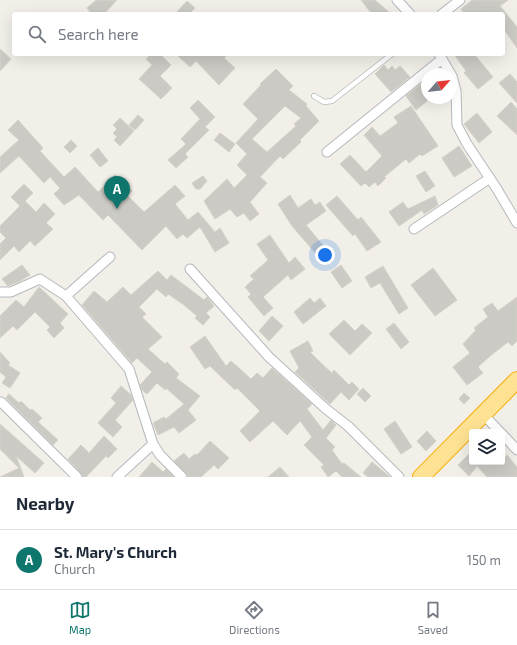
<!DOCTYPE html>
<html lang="en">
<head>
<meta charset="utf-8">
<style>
	:root { --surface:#fff; --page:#f6f6f7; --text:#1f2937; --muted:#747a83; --line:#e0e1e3; --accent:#0f766e }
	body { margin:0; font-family:"Exo 2",sans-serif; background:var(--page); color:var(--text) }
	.controls { position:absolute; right:12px; bottom:12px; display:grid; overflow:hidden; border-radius:4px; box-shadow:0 4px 16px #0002 }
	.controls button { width:36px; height:36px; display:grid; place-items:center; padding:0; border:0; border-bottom:1px solid var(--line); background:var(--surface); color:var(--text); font:20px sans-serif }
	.compass { position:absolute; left:421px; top:68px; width:36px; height:36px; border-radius:50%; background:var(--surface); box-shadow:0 4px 16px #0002; rotate:63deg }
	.you { position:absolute; left:325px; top:255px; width:14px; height:14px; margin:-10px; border:3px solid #fff; border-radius:50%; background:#1a73e8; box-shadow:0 0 0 6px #1a73e833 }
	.badge { display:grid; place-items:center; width:26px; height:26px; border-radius:50%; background:var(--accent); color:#fff; font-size:13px; font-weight:700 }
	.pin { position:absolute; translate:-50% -33px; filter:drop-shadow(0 1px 2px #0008) }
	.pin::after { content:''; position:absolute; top:21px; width:14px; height:12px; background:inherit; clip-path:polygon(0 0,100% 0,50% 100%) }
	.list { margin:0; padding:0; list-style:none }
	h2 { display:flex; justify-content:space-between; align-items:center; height:52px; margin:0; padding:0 16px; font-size:17px }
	h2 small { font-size:13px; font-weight:400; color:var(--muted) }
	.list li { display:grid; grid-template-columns:26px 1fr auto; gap:12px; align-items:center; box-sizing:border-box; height:60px; padding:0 16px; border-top:1px solid var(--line) }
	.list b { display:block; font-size:15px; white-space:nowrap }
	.list p { margin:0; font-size:13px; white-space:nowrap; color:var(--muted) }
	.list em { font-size:13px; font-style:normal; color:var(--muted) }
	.icon { flex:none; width:22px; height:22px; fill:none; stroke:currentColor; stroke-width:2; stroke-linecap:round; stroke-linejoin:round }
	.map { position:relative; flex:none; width:517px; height:477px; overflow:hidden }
	.search { position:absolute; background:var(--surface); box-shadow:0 4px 16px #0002; left:12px; right:12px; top:12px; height:44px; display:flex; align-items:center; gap:10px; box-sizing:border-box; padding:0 14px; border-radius:4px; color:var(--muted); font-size:15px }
	.sheet { height:112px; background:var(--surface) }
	nav { display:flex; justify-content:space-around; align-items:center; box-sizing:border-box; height:56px; border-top:1px solid var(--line); background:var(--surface); font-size:11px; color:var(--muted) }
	nav a { display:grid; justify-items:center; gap:2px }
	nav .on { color:var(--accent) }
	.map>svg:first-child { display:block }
</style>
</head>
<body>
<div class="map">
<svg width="517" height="477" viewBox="0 0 517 477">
	<rect width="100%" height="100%" fill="#f1efe8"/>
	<path fill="#cccac5" stroke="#d6d1c6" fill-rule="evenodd" d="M 96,0 L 117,0 L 104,14 L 92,14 L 87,8 Z
		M 361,0 L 375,0 L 391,14 L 372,14 Z
		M 472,0 L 508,0 L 500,6 L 517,27 L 517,48 L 503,28 L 503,14 L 464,14 L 461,9 Z
		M 187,1 L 195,8 L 189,14 L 175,14 Z
		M 0,49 L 11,59 L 0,71 Z
		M 151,54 L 160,54 L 171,65 L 160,76 L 172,88 L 161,99 L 139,79 L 152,65 L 146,59 Z
		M 176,54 L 228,54 L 224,58 L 235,68 L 219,85 L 196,61 L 190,67 Z
		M 454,54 L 474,54 L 493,77 L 478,89 L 464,73 L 466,71 Z
		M 384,65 L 388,70 L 392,66 L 395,70 L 400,66 L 410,77 L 391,92 L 375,74 Z
		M 276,69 L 293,86 L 289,90 L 307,104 L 306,106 L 319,121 L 300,140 L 301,142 L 283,159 L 280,156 L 260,177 L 267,183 L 250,202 L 259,214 L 250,221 L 244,213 L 237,217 L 230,209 L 215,219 L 204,201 L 227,179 L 234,188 L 247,175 L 237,165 L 247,154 L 236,143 L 258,119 L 243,104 L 261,85 L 260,84 ZM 285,106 L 301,118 L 294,124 L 296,126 L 267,152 L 252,139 Z
		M 510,74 L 517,82 L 517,103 L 499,83 Z
		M 421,84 L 427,92 L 427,101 L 416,110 L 406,96 Z
		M 198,100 L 215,117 L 205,127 L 209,130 L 185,154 L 188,157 L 176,168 L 168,160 L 186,144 L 181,139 L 200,119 L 190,108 Z
		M 511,102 L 517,109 L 517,135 L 497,116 Z
		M 411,106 L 438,146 L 422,156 L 420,154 L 409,163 L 406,159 L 384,177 L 386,178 L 378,186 L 375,182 L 369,187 L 365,183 L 361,186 L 340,164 L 350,155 L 366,172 L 382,156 L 364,135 L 372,127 L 380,136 L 398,123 L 394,117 Z
		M 477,113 L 492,132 L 479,143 L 464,124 Z
		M 138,115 L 144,120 L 135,130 L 129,125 Z
		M 120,118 L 134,131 L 120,146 L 114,140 L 117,137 L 113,133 L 117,129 L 113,125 Z
		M 18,120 L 43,148 L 40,151 L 64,177 L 75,167 L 98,192 L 115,175 L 132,191 L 127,195 L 144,212 L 175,185 L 185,196 L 175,204 L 188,220 L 198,212 L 215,232 L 220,228 L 229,243 L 215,252 L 200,227 L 187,238 L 183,234 L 177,239 L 166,226 L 142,250 L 108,215 L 103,220 L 79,195 L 64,205 L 54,194 L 60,188 L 50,177 L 44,183 L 19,156 L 0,173 L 0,157 L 19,140 L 8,130 Z
		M 220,133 L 235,144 L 229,152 L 214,140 Z
		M 71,140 L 77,146 L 70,153 L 64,147 Z
		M 459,146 L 472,166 L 454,177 L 442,158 Z
		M 98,148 L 108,161 L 100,167 L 90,155 Z
		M 425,171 L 435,186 L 426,192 L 416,176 Z
		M 203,176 L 207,181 L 200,189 L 196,189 L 192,183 Z
		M 24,184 L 33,193 L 25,201 L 36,212 L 44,203 L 55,214 L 46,223 L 53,229 L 35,246 L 30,241 L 19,252 L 14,246 L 0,260 L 0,244 L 6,238 L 0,232 L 0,226 L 20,206 L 11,197 Z
		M 290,195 L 298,208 L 311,199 L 315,205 L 320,202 L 326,211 L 306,225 L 326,249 L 318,256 L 292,226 L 278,204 Z
		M 337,196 L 358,220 L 361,217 L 381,242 L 367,251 L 355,234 L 353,236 L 326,205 Z
		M 435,196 L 438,205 L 424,214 L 422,210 L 399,226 L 389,212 L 403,202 L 408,209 Z
		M 270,235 L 289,263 L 295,257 L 305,269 L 291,280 L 288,275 L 263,297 L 273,308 L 264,316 L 248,297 L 251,294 L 245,287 L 254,279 L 250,276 L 268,260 L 257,244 Z
		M 22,265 L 30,275 L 20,281 L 8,286 L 2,279 Z
		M 341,265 L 352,281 L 342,288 L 331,272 Z
		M 383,266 L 408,308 L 399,314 L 380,283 L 371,288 L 365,277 Z
		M 433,268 L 457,300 L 435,316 L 411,285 Z
		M 158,271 L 167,280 L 171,275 L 204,300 L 207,297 L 214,306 L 206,313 L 210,317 L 203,325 L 195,318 L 197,316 L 184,305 L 168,294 L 166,297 L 157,289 L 139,307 L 146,314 L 142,317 L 162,337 L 148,349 L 165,364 L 167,362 L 179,374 L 176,378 L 200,396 L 188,410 L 196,420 L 179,433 L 174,427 L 158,435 L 153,423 L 164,417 L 166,419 L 184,404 L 166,388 L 165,390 L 157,383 L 147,394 L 142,390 L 140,385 L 152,372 L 137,358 L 132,363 L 82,305 L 94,291 L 107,302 L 123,287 L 131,295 Z
		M 39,287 L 68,314 L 60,323 L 64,328 L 54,338 L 47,330 L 50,327 L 35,312 L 17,330 L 13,326 L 0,338 L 0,316 L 16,300 L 24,307 Z
		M 517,297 L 517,341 L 512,346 L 508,342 L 490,356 L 478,367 L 483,373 L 467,385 L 453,367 L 470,353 L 463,344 L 476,330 L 474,328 L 488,317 L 483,309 L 492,303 L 498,311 Z
		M 310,298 L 314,303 L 320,298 L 326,306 L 303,324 L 294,312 Z
		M 272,316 L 283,326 L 269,341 L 259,331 Z
		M 344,320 L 355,331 L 362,324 L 372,333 L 350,355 L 329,334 Z
		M 394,323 L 409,342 L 401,349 L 386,329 Z
		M 205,336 L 226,366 L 231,361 L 251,379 L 257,373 L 263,378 L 272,368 L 312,404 L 307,409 L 323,430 L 331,420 L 336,425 L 326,438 L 335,447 L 332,450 L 342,464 L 344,463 L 361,477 L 342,477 L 336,471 L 328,477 L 321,467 L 324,465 L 304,445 L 312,437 L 300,421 L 287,435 L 273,421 L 250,442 L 240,431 L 260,411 L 237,388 L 235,390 L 210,366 L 205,369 L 190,347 Z
		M 308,341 L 313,351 L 310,352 L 324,366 L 332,373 L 334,370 L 349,385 L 352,382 L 359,389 L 349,400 L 341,392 L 330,404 L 295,372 L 299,368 L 290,351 Z
		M 0,352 L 10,363 L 8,365 L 20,373 L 10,388 L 2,383 L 6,377 L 0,372 Z
		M 121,386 L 131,395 L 133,400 L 115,420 L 122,427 L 113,437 L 98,423 L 116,403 L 111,398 Z
		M 363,388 L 371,396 L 365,402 L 357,394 Z
		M 464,393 L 470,398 L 464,404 L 459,399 Z
		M 9,394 L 19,403 L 21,401 L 30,410 L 32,409 L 42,418 L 38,422 L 58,440 L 53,445 L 6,398 Z
		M 395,421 L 412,447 L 401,454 L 384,429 Z
		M 0,424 L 44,463 L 35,473 L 16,456 L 24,477 L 0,477 L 19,468 L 0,449 Z
		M 427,431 L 436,441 L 426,451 L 417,441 Z
		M 104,436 L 117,449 L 108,458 L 106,456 L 86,477 L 83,477 L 81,473 L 68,459 L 81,445 L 89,453 Z
		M 210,441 L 229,458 L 218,469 L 214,465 L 201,477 L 188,477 L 186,473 L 174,461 L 184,453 L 189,459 L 195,454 L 197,455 Z
		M 472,451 L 472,462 L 502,462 L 507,455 L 517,467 L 517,477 L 487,477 L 477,466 L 469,476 L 458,465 Z
		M 152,462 L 163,472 L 166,469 L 174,477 L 139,477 Z
		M 372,462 L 390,477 L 368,477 L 363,473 Z
		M 280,467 L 289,477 L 268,477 Z"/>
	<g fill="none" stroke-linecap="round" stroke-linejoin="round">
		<g stroke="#b5b8bc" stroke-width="6">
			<path id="lane" d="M 314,96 L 324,102 L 332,101 L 392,54"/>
		</g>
		<g stroke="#b5b8bc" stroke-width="11">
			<path id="street" d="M 397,0 L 410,14
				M 442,14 L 460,0
				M 439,54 L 452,76 L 456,91 L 457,125 L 467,144 L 497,189 L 517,223
				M 327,152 L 442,59
				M 414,229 L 490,178
				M 190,269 L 269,357 L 326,409 L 348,426 L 399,477
				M 0,292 L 11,292 L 40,279 L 66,296 L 129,369 L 153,444 L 160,455 L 182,477
				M 66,296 L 110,257
				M 1,402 L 77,477
				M 483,414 L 500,432
				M 502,434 L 517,450
				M 117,477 L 153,444"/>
		</g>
		<g stroke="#f9ab00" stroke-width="18">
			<path id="highway" d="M 421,477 L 517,380"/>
		</g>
		<use href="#lane" stroke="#fff" stroke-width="4.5"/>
		<use href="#street" stroke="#fff" stroke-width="9"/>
		<use href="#highway" stroke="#fde293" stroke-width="16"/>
	</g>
</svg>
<div class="controls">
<button><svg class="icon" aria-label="layers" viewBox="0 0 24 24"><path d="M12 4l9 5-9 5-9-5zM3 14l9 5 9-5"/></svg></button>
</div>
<svg class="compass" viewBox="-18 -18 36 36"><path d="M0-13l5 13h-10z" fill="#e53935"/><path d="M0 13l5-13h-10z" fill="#747a83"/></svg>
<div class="you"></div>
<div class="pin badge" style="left:117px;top:209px">A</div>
<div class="search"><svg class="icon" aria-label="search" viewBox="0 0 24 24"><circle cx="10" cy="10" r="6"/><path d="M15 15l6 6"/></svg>Search here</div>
</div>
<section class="sheet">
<h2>Nearby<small></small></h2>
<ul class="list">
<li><span class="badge">A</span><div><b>St. Mary's Church</b><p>Church</p></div><em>150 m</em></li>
</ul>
</section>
<nav>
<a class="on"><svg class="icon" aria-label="map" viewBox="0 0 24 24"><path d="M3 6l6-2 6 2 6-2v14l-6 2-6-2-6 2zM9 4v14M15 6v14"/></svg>Map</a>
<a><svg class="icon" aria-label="directions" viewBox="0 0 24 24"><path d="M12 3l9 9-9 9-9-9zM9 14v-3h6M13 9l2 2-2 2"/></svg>Directions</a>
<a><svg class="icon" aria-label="saved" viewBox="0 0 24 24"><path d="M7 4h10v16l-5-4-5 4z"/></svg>Saved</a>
</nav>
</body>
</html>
